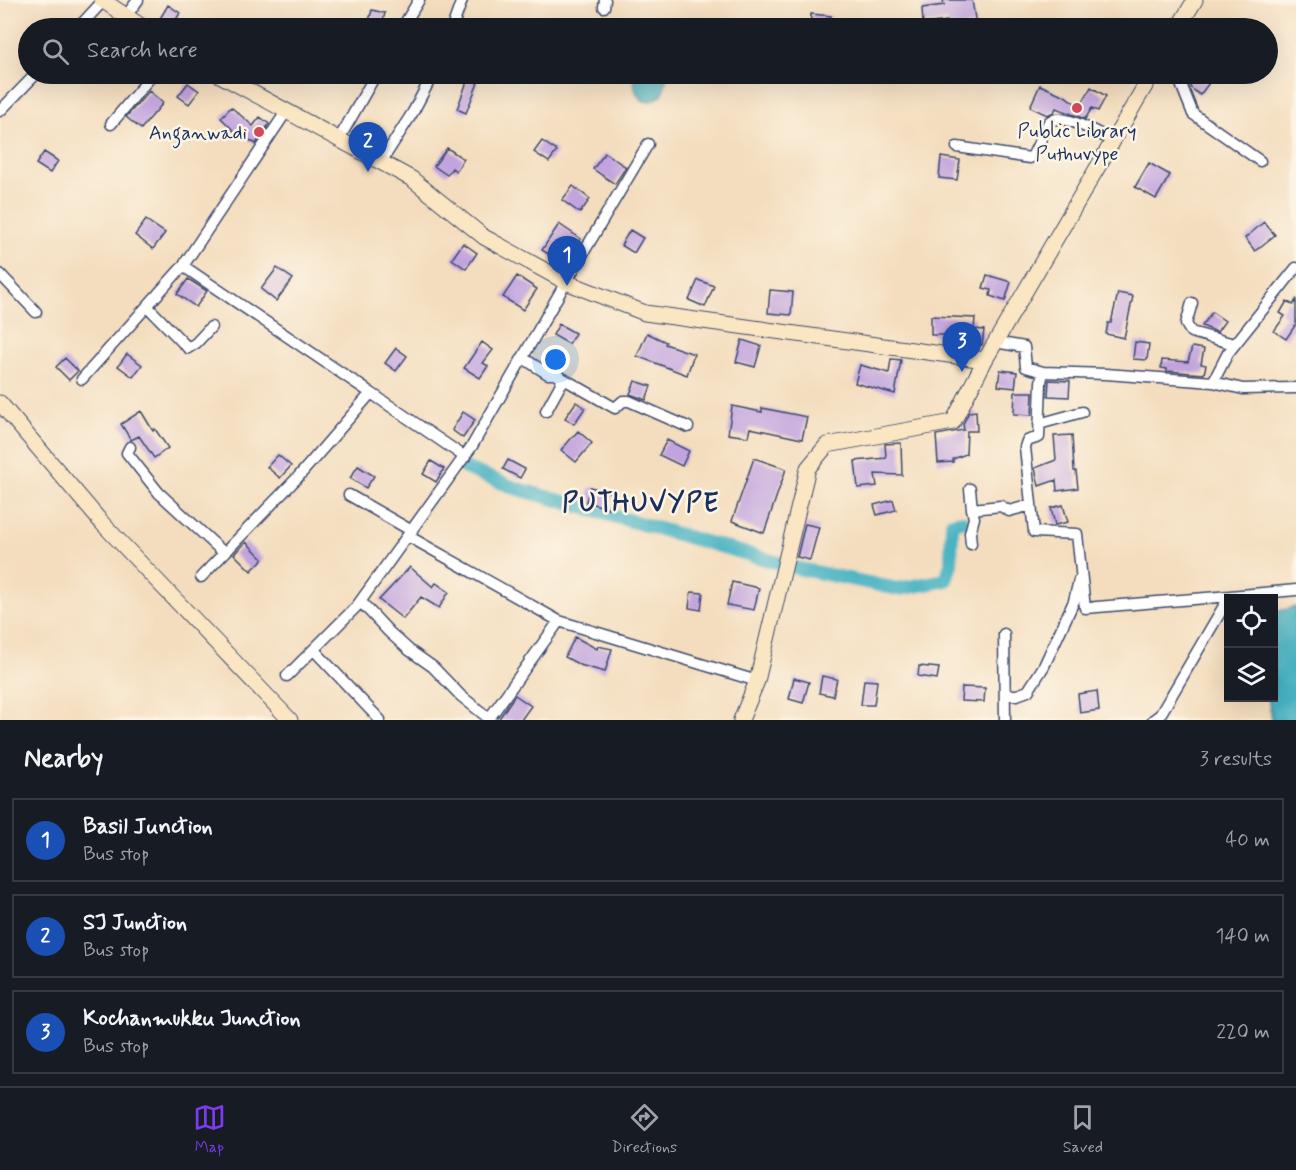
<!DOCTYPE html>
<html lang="en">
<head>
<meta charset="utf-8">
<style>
	:root { --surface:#171b24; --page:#242831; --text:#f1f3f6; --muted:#9ea1a6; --line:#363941; --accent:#7c3aed }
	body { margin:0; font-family:Mynerve,sans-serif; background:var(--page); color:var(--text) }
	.controls { position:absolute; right:18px; bottom:18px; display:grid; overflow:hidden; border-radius:0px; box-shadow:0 6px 24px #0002 }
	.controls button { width:54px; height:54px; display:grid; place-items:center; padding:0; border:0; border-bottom:2px solid var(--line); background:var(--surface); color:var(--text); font:30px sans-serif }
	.you { position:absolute; left:556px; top:360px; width:21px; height:21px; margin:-15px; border:4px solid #fff; border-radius:50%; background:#1a73e8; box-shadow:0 0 0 9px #1a73e833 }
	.badge { display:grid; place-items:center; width:39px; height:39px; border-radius:50%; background:var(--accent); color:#fff; font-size:20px; font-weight:700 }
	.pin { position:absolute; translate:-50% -50px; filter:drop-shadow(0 2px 3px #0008) }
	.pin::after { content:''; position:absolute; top:32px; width:21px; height:18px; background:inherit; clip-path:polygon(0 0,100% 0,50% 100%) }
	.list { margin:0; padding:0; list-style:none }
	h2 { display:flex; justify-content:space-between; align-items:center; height:78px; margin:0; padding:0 24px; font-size:26px }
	h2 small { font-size:20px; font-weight:400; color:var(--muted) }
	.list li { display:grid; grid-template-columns:39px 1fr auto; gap:18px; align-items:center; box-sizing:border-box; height:84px; margin:0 12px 12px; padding:0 12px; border:2px solid var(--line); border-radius:0px }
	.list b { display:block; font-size:22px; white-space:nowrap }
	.list p { margin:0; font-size:20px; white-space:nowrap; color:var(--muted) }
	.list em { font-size:20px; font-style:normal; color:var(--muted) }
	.icon { flex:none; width:33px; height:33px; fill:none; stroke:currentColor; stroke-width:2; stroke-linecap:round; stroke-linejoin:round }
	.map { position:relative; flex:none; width:1296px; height:720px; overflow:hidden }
	.search { position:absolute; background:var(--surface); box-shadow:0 6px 24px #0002; left:18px; right:18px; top:18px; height:66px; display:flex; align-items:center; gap:15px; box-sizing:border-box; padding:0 21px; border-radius:33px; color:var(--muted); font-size:22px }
	.sheet { height:366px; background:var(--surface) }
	nav { display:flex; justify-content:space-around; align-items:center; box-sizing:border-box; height:84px; border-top:2px solid var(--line); background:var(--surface); font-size:16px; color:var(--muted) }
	nav a { display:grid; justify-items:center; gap:3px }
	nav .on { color:var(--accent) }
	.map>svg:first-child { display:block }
</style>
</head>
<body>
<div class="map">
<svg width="1296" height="720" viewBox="0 0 1296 720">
	<rect width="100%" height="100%" fill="#fcf5e5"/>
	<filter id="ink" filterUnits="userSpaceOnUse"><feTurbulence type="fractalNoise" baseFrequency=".0167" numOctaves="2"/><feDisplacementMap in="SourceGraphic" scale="12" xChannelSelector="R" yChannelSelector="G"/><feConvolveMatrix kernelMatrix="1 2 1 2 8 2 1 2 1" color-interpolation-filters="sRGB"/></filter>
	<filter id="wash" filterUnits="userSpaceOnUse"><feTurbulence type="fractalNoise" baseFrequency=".008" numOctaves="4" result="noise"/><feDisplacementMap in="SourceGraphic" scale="24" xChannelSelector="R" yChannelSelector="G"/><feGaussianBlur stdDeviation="1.35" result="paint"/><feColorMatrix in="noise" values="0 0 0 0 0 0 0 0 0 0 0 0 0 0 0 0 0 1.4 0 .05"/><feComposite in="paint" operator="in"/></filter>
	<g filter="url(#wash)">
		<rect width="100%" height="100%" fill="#f4ddbe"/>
		<path fill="#46b2c3" stroke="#307090" stroke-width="1.5" d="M 635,74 L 668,74 L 662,95 C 642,111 632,93 635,74 Z
			M 1296,607 L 1296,720 L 1272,720 L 1268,698 L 1274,698 L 1274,612 Z"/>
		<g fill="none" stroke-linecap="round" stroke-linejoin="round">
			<path stroke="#46b2c3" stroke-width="14" d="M 465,468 L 515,488 L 779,563
				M 796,568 L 898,589 L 946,580 L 951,564 L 952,523 L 962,521"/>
		</g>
		<g id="blocks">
			<path fill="#c1a3de" d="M 943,0 L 972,0 L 976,25 L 949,28 L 947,21 L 923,24 L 922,8 L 944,5 Z
				M 168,5 L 180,13 L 171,28 L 158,22 Z
				M 372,10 L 385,13 L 381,28 L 367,28 Z
				M 811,14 L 831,16 L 830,28 L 810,28 Z
				M 1193,74 L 1197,74 L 1209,83 L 1200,95 L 1191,88 L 1188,81 Z
				M 468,79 L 478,83 L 466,113 L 457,109 Z
				M 188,83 L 199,91 L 189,104 L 178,96 Z
				M 1040,85 L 1065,96 L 1080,107 L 1091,87 L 1106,96 L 1098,111 L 1092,108 L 1085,119 L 1056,108 L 1054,112 L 1047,115 L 1030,107 Z
				M 149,91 L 163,103 L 141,129 L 126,117 Z
				M 231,107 L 253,126 L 260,117 L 269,124 L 256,144 L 234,131 L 221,118 Z
				M 542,141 L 557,151 L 549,162 L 534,152 Z
				M 447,148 L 464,159 L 456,171 L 452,168 L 447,175 L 434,166 Z
				M 44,152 L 58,161 L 50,173 L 36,164 Z
				M 605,153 L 626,167 L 615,184 L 593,169 Z
				M 941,157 L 960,160 L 957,180 L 939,178 Z
				M 1149,163 L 1170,175 L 1156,199 L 1135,187 Z
				M 573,186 L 590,199 L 580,213 L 562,200 Z
				M 146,220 L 165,233 L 153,249 L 135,235 Z
				M 1264,222 L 1275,235 L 1255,251 L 1245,238 Z
				M 559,224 L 581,239 L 564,264 L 542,250 Z
				M 630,230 L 643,238 L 634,253 L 621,245 Z
				M 463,243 L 477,253 L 466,269 L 452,259 Z
				M 277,268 L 293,279 L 276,301 L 261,289 Z
				M 987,275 L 1011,282 L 1005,301 L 990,296 L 991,290 L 983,288 Z
				M 517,276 L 537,289 L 523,310 L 503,297 Z
				M 188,279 L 207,291 L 196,307 L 177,294 Z
				M 698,280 L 714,286 L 705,307 L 689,300 Z
				M 770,290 L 793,292 L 791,315 L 768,313 Z
				M 1118,293 L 1133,296 L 1124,338 L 1106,334 L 1108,323 L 1111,323 Z
				M 1296,300 L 1296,324 L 1286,339 L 1274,331 L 1285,316 L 1280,313 L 1287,301 L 1293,305 Z
				M 1212,312 L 1225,321 L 1217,332 L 1202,326 Z
				M 931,316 L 975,318 L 974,329 L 984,330 L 982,345 L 958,342 L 959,335 L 931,335 Z
				M 559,324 L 575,333 L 569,344 L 553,335 Z
				M 647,333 L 666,342 L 665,344 L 694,354 L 687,375 L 637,356 Z
				M 742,340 L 761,346 L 755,367 L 736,362 Z
				M 482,342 L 493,350 L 483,363 L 488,366 L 480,378 L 464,368 Z
				M 1135,342 L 1149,344 L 1147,360 L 1133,359 Z
				M 1192,347 L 1204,349 L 1201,364 L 1206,365 L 1204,374 L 1167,371 L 1167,369 L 1161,368 L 1162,360 L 1188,362 Z
				M 396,348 L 407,356 L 396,371 L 385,363 Z
				M 127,354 L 142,365 L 133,377 L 118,366 Z
				M 65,358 L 78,371 L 69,380 L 56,367 Z
				M 891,359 L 901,360 L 895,394 L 855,383 L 860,365 L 889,373 Z
				M 1000,370 L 1017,372 L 1015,388 L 998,386 Z
				M 1049,380 L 1070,381 L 1069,397 L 1048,396 Z
				M 635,381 L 651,386 L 646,400 L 630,394 Z
				M 1015,392 L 1033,392 L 1032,415 L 1014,414 Z
				M 576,402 L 585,408 L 574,424 L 565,418 Z
				M 732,406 L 762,412 L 762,408 L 807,417 L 802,439 L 750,428 L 748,437 L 728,434 Z
				M 141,411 L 153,431 L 155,429 L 168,448 L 154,458 L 139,436 L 131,440 L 121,424 Z
				M 976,411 L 977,431 L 967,431 L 966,454 L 953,459 L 953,462 L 938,463 L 936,435 L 964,430 L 963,424 L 969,412 Z
				M 463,412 L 475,420 L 463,438 L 452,430 Z
				M 578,431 L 592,443 L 576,462 L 561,450 Z
				M 1072,435 L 1074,471 L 1076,471 L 1078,488 L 1057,491 L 1056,480 L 1039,486 L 1035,468 L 1056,460 L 1054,436 Z
				M 667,440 L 689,451 L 682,466 L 659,455 Z
				M 901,443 L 902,475 L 875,474 L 877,486 L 858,488 L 855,461 L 886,458 L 885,444 Z
				M 278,455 L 291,466 L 280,478 L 267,467 Z
				M 754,458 L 786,469 L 764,533 L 732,521 Z
				M 508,460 L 525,469 L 520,478 L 503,469 Z
				M 431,461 L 444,469 L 436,482 L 423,474 Z
				M 358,466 L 374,476 L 366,488 L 350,478 Z
				M 590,487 L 613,493 L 608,508 L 586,502 Z
				M 893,500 L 896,510 L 877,515 L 874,505 Z
				M 1063,505 L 1068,522 L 1055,525 L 1051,508 Z
				M 805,524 L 819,527 L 810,560 L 797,557 Z
				M 246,542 L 263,559 L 251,571 L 234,554 Z
				M 410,567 L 433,587 L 436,583 L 449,592 L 439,608 L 421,597 L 403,619 L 379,600 Z
				M 732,582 L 759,588 L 754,610 L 727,605 Z
				M 691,592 L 703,593 L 701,610 L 689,608 Z
				M 575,637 L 597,649 L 598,646 L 612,649 L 605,672 L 580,665 L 565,657 Z
				M 919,666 L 939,668 L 937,679 L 918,676 Z
				M 822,676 L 837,679 L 833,696 L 819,693 Z
				M 794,678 L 809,682 L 803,703 L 789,699 Z
				M 864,680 L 877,681 L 874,705 L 861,705 Z
				M 962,687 L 985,688 L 984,702 L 961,701 Z
				M 1097,691 L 1099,710 L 1080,713 L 1078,694 Z
				M 515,695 L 531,706 L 521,720 L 498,720 Z"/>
		</g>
	</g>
	<g filter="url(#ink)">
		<use href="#blocks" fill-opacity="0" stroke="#3c496c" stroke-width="1.5"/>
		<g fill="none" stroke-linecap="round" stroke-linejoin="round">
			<g stroke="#3c496c" stroke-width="13">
				<path id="street" d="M 604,7 L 605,0
					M 126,16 L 138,0
					M 78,28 L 103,1
					M 402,28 L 419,0
					M 452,28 L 462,0
					M 1177,74 L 1193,114 L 1260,161
					M 0,111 L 36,74
					M 111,124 L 153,74
					M 339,139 L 376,74
					M 957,147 L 1030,158 L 1033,155 L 1049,122 C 1062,111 1099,134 1113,141
					M 381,162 L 413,112 L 433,74
					M 183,266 L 371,393
					M 1296,268 L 1228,353 L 1213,382 L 1243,389 L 1296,388
					M 0,274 L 36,312
					M 1192,303 L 1186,324 L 1191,332 L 1234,344
					M 148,307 L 188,348 L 196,343 L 211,327
					M 995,342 L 1024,347 L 1026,367 L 1043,372 L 1106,374 L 1213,382
					M 523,358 L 548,374 L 555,374 L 615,408 L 623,401 L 629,401 L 688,427
					M 1043,372 L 1041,382 L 1039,437 L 1027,441 L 1025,447 L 1034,532 L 1077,534 L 1085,608 L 1230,596
					M 82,379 L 183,266 L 286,112
					M 546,411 L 563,380
					M 1039,424 L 1082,412
					M 130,447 L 127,453 L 159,493 L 224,553
					M 970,489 L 972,509
					M 349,495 L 412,531
					M 408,536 L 559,621 L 757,681
					M 971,544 L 970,533 L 974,518 L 972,509 L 1001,506 L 1009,511 L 1031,505
					M 201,577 L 299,476 L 371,393 L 465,457
					M 1229,598 L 1230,596 L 1296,590
					M 361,602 L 389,632 L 409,650 L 433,667 L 461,696 L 491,720
					M 1004,634 L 1005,720
					M 314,650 L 380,720
					M 287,676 L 357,606 L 472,446 L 566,282 L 648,144
					M 1005,695 L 1017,695 L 1028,691 L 1044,666 L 1074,601 L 1079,580
					M 488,720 L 559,621
					M 1153,720 L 1160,715 L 1228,599"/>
			</g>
			<g stroke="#3c496c" stroke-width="17">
				<path id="secondary" d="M 102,0 L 144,28
					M 1178,28 L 1195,0
					M 218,74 L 412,179 L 484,237 L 566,282 L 645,313 L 985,360
					M 0,403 L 102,523 L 290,720
					M 741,720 L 757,681 L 808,468 L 827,445 L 953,422 L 985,360 L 1152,74"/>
			</g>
			<use href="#street" stroke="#fff" stroke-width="10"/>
			<use href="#secondary" stroke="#fbe6c3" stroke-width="15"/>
		</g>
	</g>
	<g fill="#d1495b" stroke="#fcf5e5" stroke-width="2">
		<circle cx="1077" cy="108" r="6"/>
		<circle cx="259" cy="132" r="6"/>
	</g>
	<g text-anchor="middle" stroke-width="5" stroke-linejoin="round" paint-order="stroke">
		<g font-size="20" fill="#1b2f5e" stroke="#fcf5e5">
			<text x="1077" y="137">Public Library<tspan x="1077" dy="23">Puthuvype</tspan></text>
			<text x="247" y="139" text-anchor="end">Anganwadi</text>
		</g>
		<g font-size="26" font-weight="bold" letter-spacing="1.5" fill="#1b2f5e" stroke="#fcf5e5">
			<text x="641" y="511">PUTHUVYPE</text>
		</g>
	</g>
</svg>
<div class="controls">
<button><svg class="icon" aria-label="locate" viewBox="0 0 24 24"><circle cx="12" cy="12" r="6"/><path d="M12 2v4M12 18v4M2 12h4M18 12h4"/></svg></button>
<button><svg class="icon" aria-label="layers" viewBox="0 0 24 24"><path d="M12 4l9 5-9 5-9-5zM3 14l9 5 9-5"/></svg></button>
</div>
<div class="you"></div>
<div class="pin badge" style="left:567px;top:286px;background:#1a4fb4">1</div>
<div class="pin badge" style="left:368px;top:172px;background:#1a4fb4">2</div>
<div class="pin badge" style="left:962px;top:372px;background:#1a4fb4">3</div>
<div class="search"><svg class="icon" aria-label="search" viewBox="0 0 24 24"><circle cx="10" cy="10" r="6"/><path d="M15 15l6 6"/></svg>Search here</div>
</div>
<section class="sheet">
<h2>Nearby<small>3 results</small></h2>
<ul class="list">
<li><span class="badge" style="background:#1a4fb4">1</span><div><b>Basil Junction</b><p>Bus stop</p></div><em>40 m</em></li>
<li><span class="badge" style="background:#1a4fb4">2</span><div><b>SJ Junction</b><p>Bus stop</p></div><em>140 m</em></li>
<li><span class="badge" style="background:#1a4fb4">3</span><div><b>Kochanmukku Junction</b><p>Bus stop</p></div><em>220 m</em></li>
</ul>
</section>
<nav>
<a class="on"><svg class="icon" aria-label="map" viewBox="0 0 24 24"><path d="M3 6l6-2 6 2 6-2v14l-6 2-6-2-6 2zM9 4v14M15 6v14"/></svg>Map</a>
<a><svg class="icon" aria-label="directions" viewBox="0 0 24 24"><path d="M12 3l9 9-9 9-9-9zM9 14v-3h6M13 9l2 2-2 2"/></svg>Directions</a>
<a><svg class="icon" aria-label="saved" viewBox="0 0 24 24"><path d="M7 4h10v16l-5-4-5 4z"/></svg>Saved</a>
</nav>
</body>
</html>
